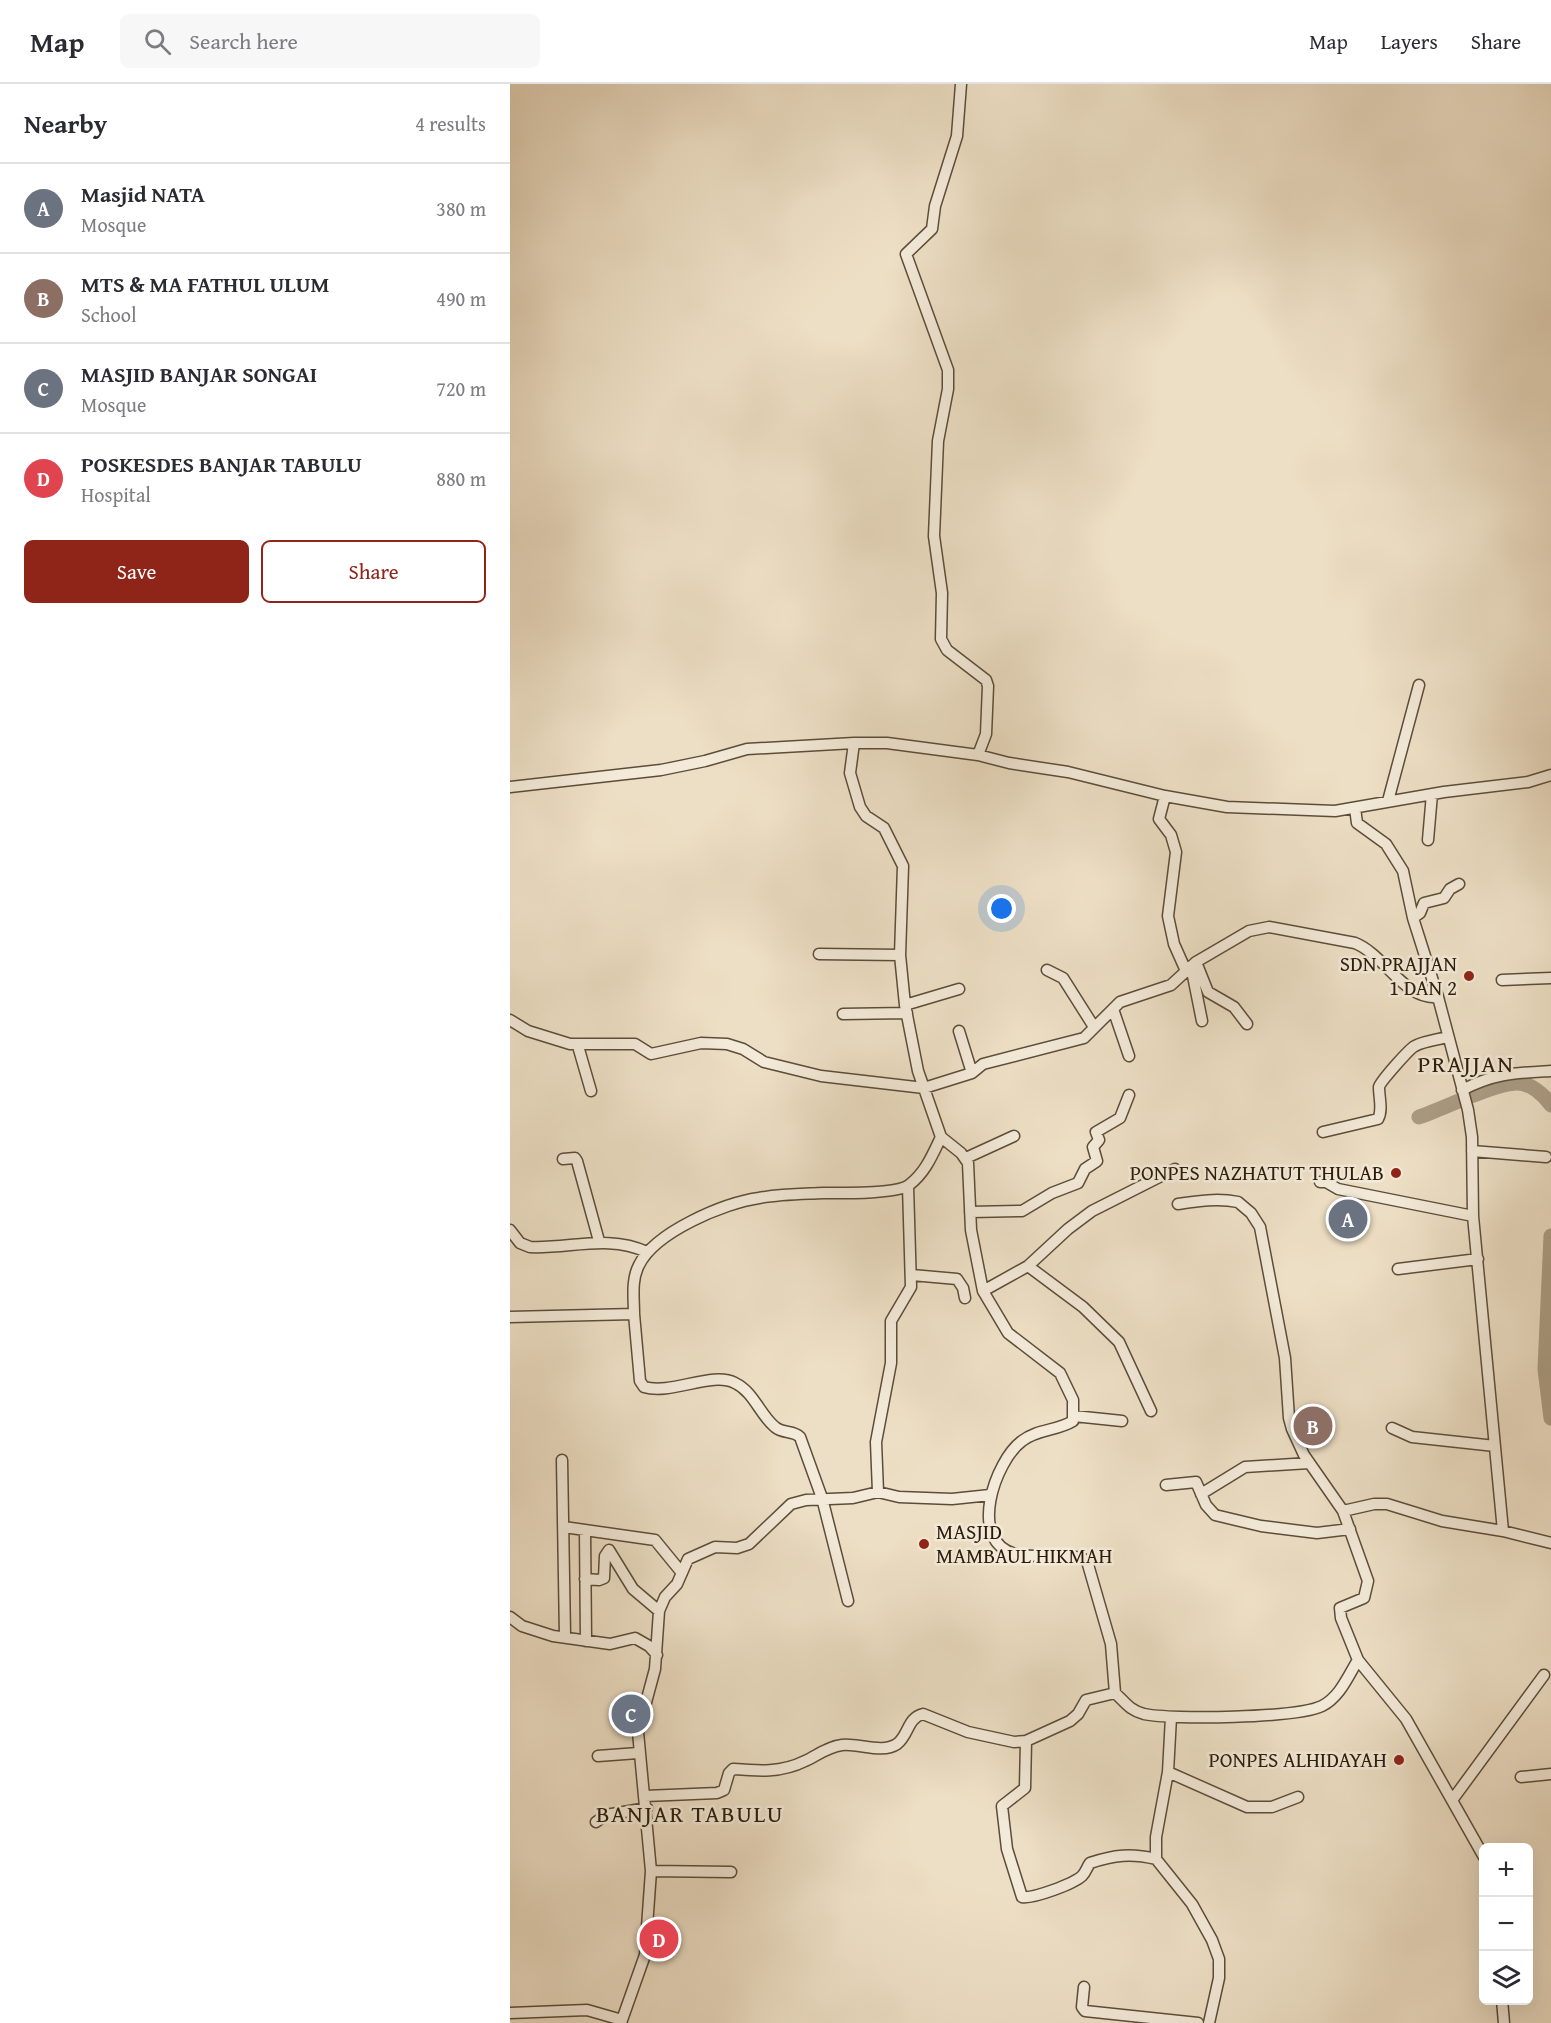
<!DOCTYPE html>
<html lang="en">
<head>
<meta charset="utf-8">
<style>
	:root { --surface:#fff; --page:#f7f7f7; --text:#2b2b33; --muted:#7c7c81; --line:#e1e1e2; --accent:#8f2418 }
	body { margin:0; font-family:"Gentium Book Plus",serif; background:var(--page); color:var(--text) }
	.controls { position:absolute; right:18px; bottom:18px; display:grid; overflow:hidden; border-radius:9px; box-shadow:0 6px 24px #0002 }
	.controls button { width:54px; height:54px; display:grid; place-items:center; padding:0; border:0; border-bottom:2px solid var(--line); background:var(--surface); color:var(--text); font:30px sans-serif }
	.you { position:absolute; left:492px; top:825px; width:21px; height:21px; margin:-15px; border:4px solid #fff; border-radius:50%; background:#1a73e8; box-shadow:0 0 0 9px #1a73e833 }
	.badge { display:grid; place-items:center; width:39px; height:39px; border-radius:50%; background:var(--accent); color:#fff; font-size:20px; font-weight:700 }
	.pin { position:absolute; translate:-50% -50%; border:3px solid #fff; box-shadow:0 2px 6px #0006 }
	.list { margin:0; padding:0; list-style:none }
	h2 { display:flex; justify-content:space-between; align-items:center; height:78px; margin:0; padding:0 24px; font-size:26px }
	h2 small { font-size:20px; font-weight:400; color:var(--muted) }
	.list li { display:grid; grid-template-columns:39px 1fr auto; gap:18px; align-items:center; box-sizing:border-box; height:90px; padding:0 24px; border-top:2px solid var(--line) }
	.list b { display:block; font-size:22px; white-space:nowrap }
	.list p { margin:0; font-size:20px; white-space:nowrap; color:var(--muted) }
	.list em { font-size:20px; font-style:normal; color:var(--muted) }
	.actions { display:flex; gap:12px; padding:18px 24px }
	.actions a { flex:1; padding:14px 0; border:2px solid var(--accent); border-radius:9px; text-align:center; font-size:21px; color:var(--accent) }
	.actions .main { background:var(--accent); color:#fff }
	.icon { flex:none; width:33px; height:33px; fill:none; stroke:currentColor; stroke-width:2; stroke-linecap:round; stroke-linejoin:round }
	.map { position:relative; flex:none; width:1041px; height:1939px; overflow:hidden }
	header { display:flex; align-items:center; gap:36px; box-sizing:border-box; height:84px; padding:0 30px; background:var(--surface); border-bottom:2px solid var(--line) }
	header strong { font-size:28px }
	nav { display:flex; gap:33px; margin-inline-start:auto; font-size:21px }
	.search { width:420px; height:54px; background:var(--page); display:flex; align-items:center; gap:15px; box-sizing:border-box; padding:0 21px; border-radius:9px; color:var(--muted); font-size:22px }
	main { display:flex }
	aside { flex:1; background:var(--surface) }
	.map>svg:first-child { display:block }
</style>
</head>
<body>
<header>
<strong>Map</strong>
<div class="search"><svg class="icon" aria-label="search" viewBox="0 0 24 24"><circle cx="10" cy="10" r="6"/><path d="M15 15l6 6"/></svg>Search here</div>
<nav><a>Map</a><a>Layers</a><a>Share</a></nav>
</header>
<main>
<aside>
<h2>Nearby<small>4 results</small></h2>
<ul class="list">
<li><span class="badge" style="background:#6b7280">A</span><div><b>Masjid NATA</b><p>Mosque</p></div><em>380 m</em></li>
<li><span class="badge" style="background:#8d6e63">B</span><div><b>MTS &amp; MA FATHUL ULUM</b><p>School</p></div><em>490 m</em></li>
<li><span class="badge" style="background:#6b7280">C</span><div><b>MASJID BANJAR SONGAI</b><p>Mosque</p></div><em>720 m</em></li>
<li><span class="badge" style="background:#e0444e">D</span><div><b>POSKESDES BANJAR TABULU</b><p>Hospital</p></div><em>880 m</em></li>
</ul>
<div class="actions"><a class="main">Save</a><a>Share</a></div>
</aside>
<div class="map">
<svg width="1041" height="1939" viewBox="0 0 1041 1939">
	<rect width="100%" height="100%" fill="#eddfc5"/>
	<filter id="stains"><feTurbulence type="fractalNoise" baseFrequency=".00333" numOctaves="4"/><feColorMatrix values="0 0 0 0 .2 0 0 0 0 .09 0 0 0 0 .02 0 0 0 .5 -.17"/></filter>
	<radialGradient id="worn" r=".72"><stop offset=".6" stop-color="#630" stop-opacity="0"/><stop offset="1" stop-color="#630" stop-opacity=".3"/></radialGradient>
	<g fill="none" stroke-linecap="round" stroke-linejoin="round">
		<path stroke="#ab9d85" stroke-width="15" d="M 909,1033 C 932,1025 986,999 1007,999 C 1021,999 1034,1011 1041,1021
			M 1041,1152 L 1035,1285 L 1041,1334"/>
		<g stroke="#5c4d39" stroke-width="13">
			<path id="minor" d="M 451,0 L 447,52 L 425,122 L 422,145 L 396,170 L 438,286 L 438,305 L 428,357 L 424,452 L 432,509 L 431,555 L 437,566 L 476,596 L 478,602 L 476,650 L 468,671
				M 0,703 L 151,686 L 195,677 L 237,665 L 344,659 L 377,659 L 468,671 L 499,679 L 558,688 L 655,712 L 717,723 L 825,727 L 934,708 L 1018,698 L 1041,691
				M 655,712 L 649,735 L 661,751 L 666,768 L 658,832 L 664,860 L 676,887
				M 878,717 L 909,601
				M 845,724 L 847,739 L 876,760 L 893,787 L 903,834 L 928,913 L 958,1026 L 962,1053 L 963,1132 L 993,1447 L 1041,1459
				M 918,756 L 922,710
				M 903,834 L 910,829 L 914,819 L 934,814 L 940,805 L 949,800
				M 309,870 L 390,871
				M 686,878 L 698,908 L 724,923 L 737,940
				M 681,882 L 692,937
				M 537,886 L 553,894 L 584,943
				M 992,896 L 1041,894
				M 395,921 L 449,905
				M 603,925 L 619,972
				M 333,930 L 397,929
				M 0,936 L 18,947 L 60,960 L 125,960 L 141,970 L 191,959 L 217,960 L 233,965 L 254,978 L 311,992 L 414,1004 L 462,989 L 473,980 L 574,954 L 610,918 L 661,901 L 686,878 L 739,847 L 759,843 L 845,859 C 875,871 895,917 928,913
				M 449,947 L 462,989
				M 68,962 L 81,1007
				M 952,1006 C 985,989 1005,989 1041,987
				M 813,1048 L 868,1035 C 873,1026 869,1014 869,1003 C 870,998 900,964 905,962 C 914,957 927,956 937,953
				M 431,1053 L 451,1069 L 458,1079 L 461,1146 L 473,1207 L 498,1249 L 550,1289 L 563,1316 L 563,1337 C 547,1347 527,1345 512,1357 C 485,1377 457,1457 505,1470 C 523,1475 565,1468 577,1477 L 601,1560 L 605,1609
				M 962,1067 L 1036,1073
				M 456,1074 L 504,1052
				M 53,1075 L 65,1074 L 67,1077 L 89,1157
				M 810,1098 L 816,1098 L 828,1105 L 963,1132
				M 668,1120 C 688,1117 708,1114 728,1118 L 741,1129 L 750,1143 L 775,1274 L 779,1334 L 782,1345 L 794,1371 L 833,1427
				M 460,1128 L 512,1127 L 542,1109 L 568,1099 L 575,1085 L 587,1077 L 583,1063 L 589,1056 L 586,1048 L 610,1034 L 619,1011
				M 0,1146 L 10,1159 L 20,1163 C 60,1165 98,1150 137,1168
				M 518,1182 L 573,1223 L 609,1258 L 641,1327
				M 888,1185 L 968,1175
				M 402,1191 L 447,1195 L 453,1204 L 455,1214
				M 473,1207 L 518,1182 L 558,1145 L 582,1127 L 665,1085
				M 124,1230 L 130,1297 L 134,1303 C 162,1311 202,1287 225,1299 C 244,1308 250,1331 265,1343 C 273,1350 283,1346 290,1353 L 312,1414 L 338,1517
				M 0,1233 L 124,1230 C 124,1214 121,1196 129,1181 C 145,1148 214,1119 249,1114 C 270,1110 292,1110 313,1109 C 329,1109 388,1110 399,1101 C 415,1089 422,1072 431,1053 L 408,987 L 395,921 L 390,871 L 393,782 L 374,744 L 356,732 L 350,723 L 340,689 L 344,659
				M 564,1332 L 612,1337
				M 882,1344 L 902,1353 L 985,1362
				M 52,1376 L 55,1552
				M 656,1401 L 686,1398 L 696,1421 L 705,1431 L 751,1442 L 807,1449 L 840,1445
				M 368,1408 L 366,1358 L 381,1279 L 381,1237 L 401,1203 L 398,1102
				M 691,1410 L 735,1383 L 799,1379
				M 54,1443 L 145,1456 L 172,1489
				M 75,1446 L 76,1557
				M 75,1495 L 89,1496 L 94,1494 L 95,1472 L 99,1466 L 123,1505 L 149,1527
				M 0,1533 L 12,1542 L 43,1552 L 100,1560 L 125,1554 L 139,1562 L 147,1571
				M 661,1633 L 658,1688 L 646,1753 L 646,1775 L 682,1820 L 702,1856 L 709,1875 L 709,1894 L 699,1939
				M 88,1672 L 128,1669
				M 658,1688 L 737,1723 L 762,1723 L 788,1713
				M 1011,1693 L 1041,1690
				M 135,1712 L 207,1709 L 214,1706 L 219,1689 L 223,1685 C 248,1687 271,1689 295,1677 C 308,1671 317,1663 332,1661 C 349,1659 372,1670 387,1660 C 399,1651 397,1634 413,1630 L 458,1648 L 504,1658 L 516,1657
				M 943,1715 L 1034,1591
				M 86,1738 L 96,1731 L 137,1724
				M 974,1773 L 896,1635 L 848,1576 L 831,1534 L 830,1524 L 854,1514 L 858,1497 L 833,1427 L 864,1420 L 877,1420 L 932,1437 L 993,1447
				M 646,1775 C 621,1769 604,1771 580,1779 C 577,1783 576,1788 572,1792 C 563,1800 523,1815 512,1813 L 497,1765 L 492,1722 L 515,1704 L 516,1657 L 560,1637 L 568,1630 L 576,1616 L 605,1609 C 615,1618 619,1626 634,1630 C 662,1636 787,1634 812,1622 C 830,1613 838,1592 848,1576
				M 221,1788 L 141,1787 L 128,1648 L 145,1585 L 149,1527 L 155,1513 L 167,1500 L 178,1475 L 205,1463 L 227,1464 L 239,1460 L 281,1420 L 296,1416 L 343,1414 L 368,1408 L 389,1413 L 442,1415 L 480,1411
				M 574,1903 L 572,1923 L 575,1927 L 688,1939
				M 992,1916 L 994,1939
				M 0,1929 L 77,1926 L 112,1936 L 111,1939
				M 112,1936 L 135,1871 L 141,1787"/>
		</g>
		<use href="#minor" stroke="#f3ead9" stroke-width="10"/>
	</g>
	<g fill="#8f2418" stroke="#f3ead9" stroke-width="2">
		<circle cx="959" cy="892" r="6"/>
		<circle cx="886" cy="1089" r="6"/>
		<circle cx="414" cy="1460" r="6"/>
		<circle cx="889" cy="1676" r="6"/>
	</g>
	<g text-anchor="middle" stroke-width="5" stroke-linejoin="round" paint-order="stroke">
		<g font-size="21" fill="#2b1c0a" stroke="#f3ead9" text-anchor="end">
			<text x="947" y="887">SDN PRAJJAN<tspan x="947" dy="24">1 DAN 2</tspan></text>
			<text x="874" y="1096">PONPES NAZHATUT THULAB</text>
			<text x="426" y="1455" text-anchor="start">MASJID<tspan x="426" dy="24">MAMBAUL HIKMAH</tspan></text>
			<text x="877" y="1683">PONPES ALHIDAYAH</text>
		</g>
		<g font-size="24" letter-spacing="1.5" fill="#2b1c0a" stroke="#f3ead9">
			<text x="956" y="988">PRAJJAN</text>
			<text x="180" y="1738">BANJAR TABULU</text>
		</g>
	</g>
	<rect width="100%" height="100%" filter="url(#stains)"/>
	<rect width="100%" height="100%" fill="url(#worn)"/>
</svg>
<div class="controls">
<button>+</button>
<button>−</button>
<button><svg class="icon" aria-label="layers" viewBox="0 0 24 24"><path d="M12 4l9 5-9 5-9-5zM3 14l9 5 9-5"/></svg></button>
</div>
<div class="you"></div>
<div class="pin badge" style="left:838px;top:1135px;background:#6b7280">A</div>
<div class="pin badge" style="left:803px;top:1342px;background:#8d6e63">B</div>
<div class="pin badge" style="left:121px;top:1630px;background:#6b7280">C</div>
<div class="pin badge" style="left:149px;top:1855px;background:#e0444e">D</div>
</div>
</main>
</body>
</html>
